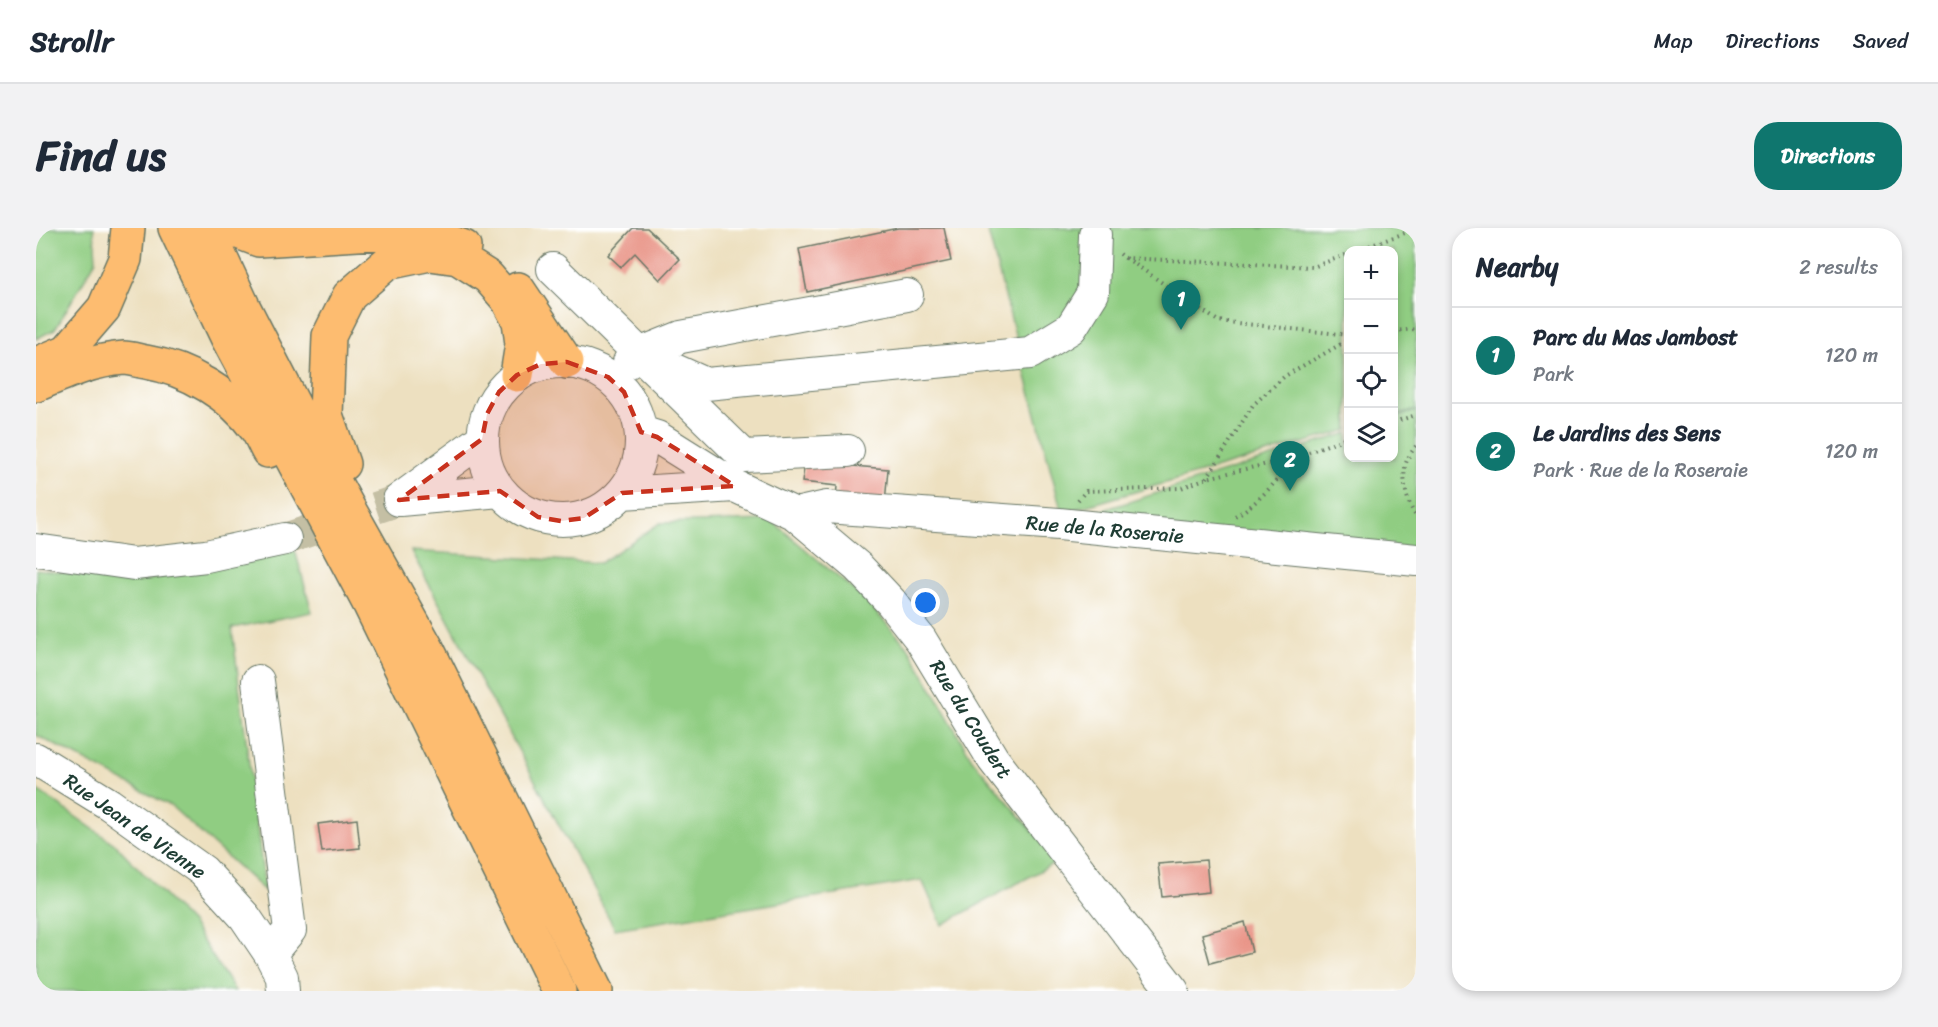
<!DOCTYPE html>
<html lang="en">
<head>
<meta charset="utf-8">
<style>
	:root { --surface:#fff; --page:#f2f2f3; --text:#1f2937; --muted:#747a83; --line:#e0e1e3; --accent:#0f766e }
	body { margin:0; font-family:Sriracha,sans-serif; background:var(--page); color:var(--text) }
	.controls { position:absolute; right:18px; top:18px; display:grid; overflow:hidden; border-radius:12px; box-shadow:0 3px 9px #0003 }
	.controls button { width:54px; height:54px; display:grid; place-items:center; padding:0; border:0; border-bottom:2px solid var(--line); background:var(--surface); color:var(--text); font:30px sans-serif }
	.you { position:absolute; left:890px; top:375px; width:21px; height:21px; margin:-15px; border:4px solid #fff; border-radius:50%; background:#1a73e8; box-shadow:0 0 0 9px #1a73e833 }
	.badge { display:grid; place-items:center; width:39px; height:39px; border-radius:50%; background:var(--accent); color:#fff; font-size:20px; font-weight:700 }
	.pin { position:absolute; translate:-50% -50px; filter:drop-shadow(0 2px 3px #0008) }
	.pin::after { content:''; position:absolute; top:32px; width:21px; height:18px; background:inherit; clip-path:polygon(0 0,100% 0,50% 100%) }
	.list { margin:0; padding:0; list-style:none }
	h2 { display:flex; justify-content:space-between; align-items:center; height:78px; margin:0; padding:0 24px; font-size:26px }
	h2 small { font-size:20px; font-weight:400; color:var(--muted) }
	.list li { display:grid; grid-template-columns:39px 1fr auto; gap:18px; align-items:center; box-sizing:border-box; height:96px; padding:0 24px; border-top:2px solid var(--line) }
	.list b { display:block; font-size:22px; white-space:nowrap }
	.list p { margin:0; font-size:20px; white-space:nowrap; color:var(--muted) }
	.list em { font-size:20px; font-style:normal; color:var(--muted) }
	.icon { flex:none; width:33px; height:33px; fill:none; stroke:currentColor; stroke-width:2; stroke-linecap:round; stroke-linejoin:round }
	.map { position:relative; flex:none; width:1380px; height:763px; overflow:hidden; border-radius:24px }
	header { display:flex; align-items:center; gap:36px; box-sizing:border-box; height:84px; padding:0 30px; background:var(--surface); border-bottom:2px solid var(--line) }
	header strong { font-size:28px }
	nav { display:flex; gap:33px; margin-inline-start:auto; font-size:21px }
	.intro { display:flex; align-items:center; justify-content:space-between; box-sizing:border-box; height:144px; padding:0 36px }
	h1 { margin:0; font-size:42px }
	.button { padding:15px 27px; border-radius:24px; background:var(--accent); color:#fff; font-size:21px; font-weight:700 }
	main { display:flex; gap:36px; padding:0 36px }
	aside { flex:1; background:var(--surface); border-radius:24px; box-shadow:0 3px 9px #0003 }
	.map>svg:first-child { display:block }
</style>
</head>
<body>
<header>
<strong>Strollr</strong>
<nav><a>Map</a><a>Directions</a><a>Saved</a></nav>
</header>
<div class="intro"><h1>Find us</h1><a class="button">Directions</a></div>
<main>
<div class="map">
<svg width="1380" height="763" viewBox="0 0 1380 763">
	<rect width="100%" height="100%" fill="#fff"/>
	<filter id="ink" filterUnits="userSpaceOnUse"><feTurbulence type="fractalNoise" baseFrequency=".0167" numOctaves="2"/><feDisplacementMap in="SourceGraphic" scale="12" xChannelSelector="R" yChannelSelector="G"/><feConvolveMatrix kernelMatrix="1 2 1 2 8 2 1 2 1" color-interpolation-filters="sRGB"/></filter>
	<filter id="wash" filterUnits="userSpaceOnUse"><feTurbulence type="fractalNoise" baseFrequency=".008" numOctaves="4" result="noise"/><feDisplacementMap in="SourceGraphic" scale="24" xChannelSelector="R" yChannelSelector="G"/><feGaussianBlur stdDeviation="1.35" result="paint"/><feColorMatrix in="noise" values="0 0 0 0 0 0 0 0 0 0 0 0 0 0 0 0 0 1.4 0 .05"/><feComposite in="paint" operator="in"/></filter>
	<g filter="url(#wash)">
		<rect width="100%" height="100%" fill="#ede0c0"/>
		<path fill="#90cd82" stroke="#58855b" stroke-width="1.5" d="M 0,0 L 58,0 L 60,32 L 19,101 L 0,111 Z
			M 951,0 L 1380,0 L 1380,182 L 1358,188 L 1358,22 L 1312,22 L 1312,202 L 1026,285 Z
			M 1380,183 L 1380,324 L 1023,296 L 1312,205 L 1312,230 L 1358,230 L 1358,190 Z
			M 735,292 L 828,371 L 872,419 L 936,531 L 1022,633 L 906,697 L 886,652 L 579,701 L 375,323 L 564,335 L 624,295 Z
			M 259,322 L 276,384 L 196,400 L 229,663 L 135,578 L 0,507 L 0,341 L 105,353 Z
			M 0,561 L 80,617 L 155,695 L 199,763 L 0,763 Z"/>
		<g id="blocks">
			<path fill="#e99588" d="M 597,0 L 611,0 L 644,31 L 624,52 L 599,25 L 585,39 L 572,27 Z
				M 862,0 L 908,0 L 915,33 L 771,64 L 763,21 Z
				M 769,234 L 852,241 L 849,275 L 800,270 L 801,258 L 766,254 Z
				M 321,591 L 324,620 L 286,624 L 282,596 Z
				M 1170,632 L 1173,664 L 1126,669 L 1122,636 Z
				M 1209,694 L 1216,724 L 1174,735 L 1166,706 Z"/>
		</g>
	</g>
	<g filter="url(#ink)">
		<use href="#blocks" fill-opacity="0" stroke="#677665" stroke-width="1.5"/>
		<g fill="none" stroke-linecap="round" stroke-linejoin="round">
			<path stroke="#c4bfa4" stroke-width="32" stroke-dasharray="32 16" stroke-linecap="butt" d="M 249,311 L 363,272"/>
			<g stroke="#677665" stroke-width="34">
				<path id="minor" d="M 517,41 L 708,228 L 812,223
					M 603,126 L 670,156 L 994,125 L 1035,100 L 1057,65 L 1059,7
					M 593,134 L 603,126 L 645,109 L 871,67
					M447 213a79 79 0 1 1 158 0a79 79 0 1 1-158 0Z
					M 605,204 L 621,209 L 699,258 L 759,286 L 822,339 L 855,374 L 885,412 L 957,531 L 1137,763
					M 586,265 L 699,258
					M 363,272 L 446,211
					M 364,272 L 464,263
					M 759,286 L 790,279 L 1023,296 L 1380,332
					M 0,322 L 98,336 L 170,328 L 249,311
					M 222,453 L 254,702 L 234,726
					M 0,531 L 73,576 L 167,643 L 209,689 L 234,726 L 246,749 L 247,763"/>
			</g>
			<g stroke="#677665" stroke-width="36">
				<path id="highway" d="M 139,0 L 191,109 L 334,377 L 523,763
					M 171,0 L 208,80 L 269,199 L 313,281 L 391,420 L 560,763
					M 200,0 L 205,5 L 223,12 L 355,4 L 387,4 L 428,19
					M 482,61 L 531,134
					M 0,136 L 31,123 L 68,80 L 89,31 L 92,0
					M 0,157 C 28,145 57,132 88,130 C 95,130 103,133 110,134 C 152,141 196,167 221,202 C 225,208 228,216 232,223
					M 307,236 L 290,187 L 293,108 L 313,68 L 351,35 L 394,26 L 422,30 L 452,49 L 471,71 L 483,93 L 486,116 L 481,147"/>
			</g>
			<path stroke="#677665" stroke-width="4" stroke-dasharray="1.5 4.5" stroke-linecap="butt" d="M 1322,22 L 1380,1
				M 1084,26 L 1089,30 L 1277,39 L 1312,26
				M 1090,30 L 1182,93 L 1312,107
				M 1358,103 L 1380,101
				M 1358,194 L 1380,187
				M 1380,218 C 1377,222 1374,226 1372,230 C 1364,246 1370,274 1380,288
				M 1171,250 L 1217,177 L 1249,148 L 1312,112
				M 1042,272 L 1050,263 L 1145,260 L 1171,250 L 1257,230 L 1312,209
				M 1199,288 C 1222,276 1242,252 1257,231"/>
			<use href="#minor" stroke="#fff" stroke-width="32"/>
			<use href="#highway" stroke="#fdbc70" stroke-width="33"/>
		</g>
	</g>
	<path fill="#c8321e" fill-opacity="0.2" stroke="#c8321e" stroke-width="4.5" stroke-dasharray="12 8" stroke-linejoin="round" d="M 531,134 L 572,149 L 588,164 L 605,204 L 621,209 L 699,258 L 586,265 L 548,290 L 525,293 L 502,289 L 464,263 L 363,272 L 446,211 L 451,186 L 463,164 L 481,147 L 505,136 Z"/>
	<g text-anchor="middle" stroke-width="5" stroke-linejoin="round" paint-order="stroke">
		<g font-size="20" fill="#1f3d34" stroke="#fff">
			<text transform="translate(1069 301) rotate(5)" y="7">Rue de la Roseraie</text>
			<text transform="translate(935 491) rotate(58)" y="7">Rue du Coudert</text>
			<text transform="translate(99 598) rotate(35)" y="7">Rue Jean de Vienne</text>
		</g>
	</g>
</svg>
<div class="controls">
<button>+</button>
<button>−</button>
<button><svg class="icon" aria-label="locate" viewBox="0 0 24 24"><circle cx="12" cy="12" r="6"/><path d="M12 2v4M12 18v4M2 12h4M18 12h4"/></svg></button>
<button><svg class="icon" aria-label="layers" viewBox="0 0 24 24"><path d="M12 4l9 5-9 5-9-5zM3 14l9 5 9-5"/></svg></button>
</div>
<div class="you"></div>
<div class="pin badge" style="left:1145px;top:102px">1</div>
<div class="pin badge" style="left:1254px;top:263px">2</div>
</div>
<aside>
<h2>Nearby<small>2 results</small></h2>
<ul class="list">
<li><span class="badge">1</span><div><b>Parc du Mas Jambost</b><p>Park</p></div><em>120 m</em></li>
<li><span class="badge">2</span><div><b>Le Jardins des Sens</b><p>Park · Rue de la Roseraie</p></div><em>120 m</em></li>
</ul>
</aside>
</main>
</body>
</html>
